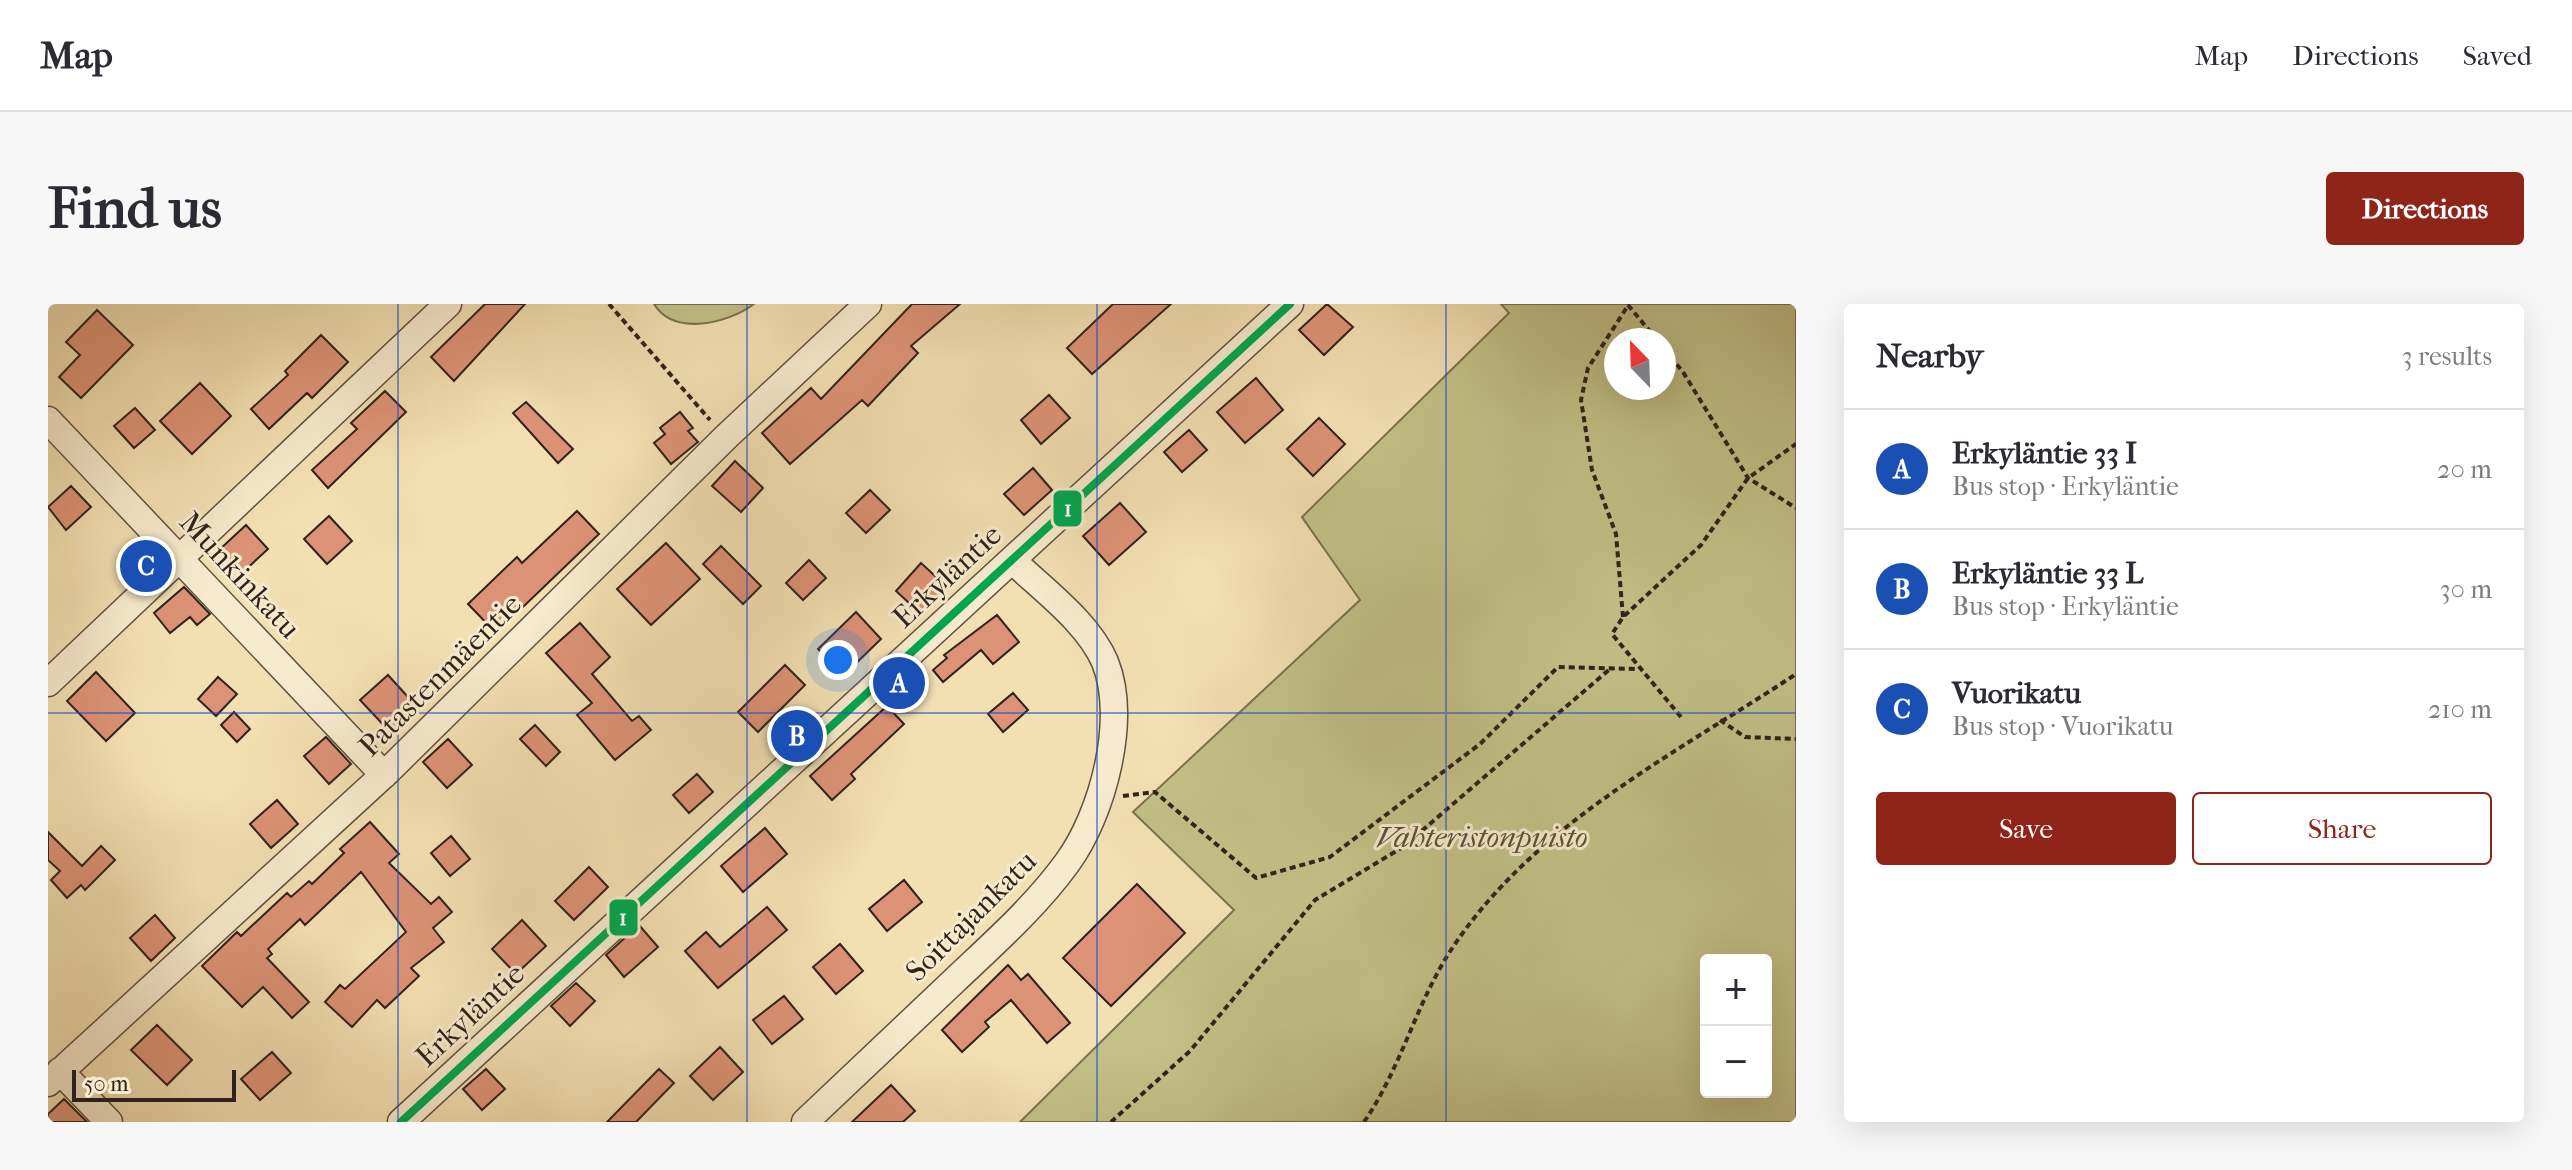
<!DOCTYPE html>
<html lang="en">
<head>
<meta charset="utf-8">
<style>
	:root { --surface:#fff; --page:#f7f7f7; --text:#2b2b33; --muted:#7c7c81; --line:#e1e1e2; --accent:#8f2418 }
	body { margin:0; font-family:"IM FELL French Canon",serif; background:var(--page); color:var(--text) }
	.controls { position:absolute; right:24px; bottom:24px; display:grid; overflow:hidden; border-radius:8px; box-shadow:0 8px 32px #0002 }
	.controls button { width:72px; height:72px; display:grid; place-items:center; padding:0; border:0; border-bottom:2px solid var(--line); background:var(--surface); color:var(--text); font:40px sans-serif }
	.compass { position:absolute; left:1556px; top:24px; width:72px; height:72px; border-radius:50%; background:var(--surface); box-shadow:0 8px 32px #0002; rotate:337deg }
	.scale { position:absolute; left:24px; bottom:20px; width:164px; box-sizing:border-box; padding-left:8px; border:4px solid #31221b; border-top:0; font-size:22px; line-height:28px; white-space:nowrap; color:#31221b; -webkit-text-stroke:6px #f7eacd; paint-order:stroke }
	.you { position:absolute; left:790px; top:356px; width:28px; height:28px; margin:-20px; border:6px solid #fff; border-radius:50%; background:#1a73e8; box-shadow:0 0 0 12px #1a73e833 }
	.badge { display:grid; place-items:center; width:52px; height:52px; border-radius:50%; background:var(--accent); color:#fff; font-size:26px; font-weight:700 }
	.pin { position:absolute; translate:-50% -50%; border:4px solid #fff; box-shadow:0 2px 8px #0006 }
	.list { margin:0; padding:0; list-style:none }
	h2 { display:flex; justify-content:space-between; align-items:center; height:104px; margin:0; padding:0 32px; font-size:34px }
	h2 small { font-size:26px; font-weight:400; color:var(--muted) }
	.list li { display:grid; grid-template-columns:52px 1fr auto; gap:24px; align-items:center; box-sizing:border-box; height:120px; padding:0 32px; border-top:2px solid var(--line) }
	.list b { display:block; font-size:30px; white-space:nowrap }
	.list p { margin:0; font-size:26px; white-space:nowrap; color:var(--muted) }
	.list em { font-size:26px; font-style:normal; color:var(--muted) }
	.actions { display:flex; gap:16px; padding:24px 32px }
	.actions a { flex:1; padding:18px 0; border:2px solid var(--accent); border-radius:8px; text-align:center; font-size:28px; color:var(--accent) }
	.actions .main { background:var(--accent); color:#fff }
	.map { position:relative; flex:none; width:1748px; height:818px; overflow:hidden; border-radius:8px }
	header { display:flex; align-items:center; gap:48px; box-sizing:border-box; height:112px; padding:0 40px; background:var(--surface); border-bottom:2px solid var(--line) }
	header strong { font-size:38px }
	nav { display:flex; gap:44px; margin-inline-start:auto; font-size:28px }
	.intro { display:flex; align-items:center; justify-content:space-between; box-sizing:border-box; height:192px; padding:0 48px }
	h1 { margin:0; font-size:56px }
	.button { padding:20px 36px; border-radius:8px; background:var(--accent); color:#fff; font-size:28px; font-weight:700 }
	main { display:flex; gap:48px; padding:0 48px }
	aside { flex:1; background:var(--surface); border-radius:8px; box-shadow:0 8px 32px #0002 }
	.map>svg:first-child { display:block }
</style>
</head>
<body>
<header>
<strong>Map</strong>
<nav><a>Map</a><a>Directions</a><a>Saved</a></nav>
</header>
<div class="intro"><h1>Find us</h1><a class="button">Directions</a></div>
<main>
<div class="map">
<svg width="1748" height="818" viewBox="0 0 1748 818">
	<rect width="100%" height="100%" fill="#f2dfb2"/>
	<filter id="stains"><feTurbulence type="fractalNoise" baseFrequency=".0025" numOctaves="4"/><feColorMatrix values="0 0 0 0 .2 0 0 0 0 .09 0 0 0 0 .02 0 0 0 .5 -.17"/></filter>
	<radialGradient id="worn" r=".72"><stop offset=".6" stop-color="#630" stop-opacity="0"/><stop offset="1" stop-color="#630" stop-opacity=".3"/></radialGradient>
	<path fill="#c2c087" stroke="#7a7151" stroke-width="2" fill-rule="evenodd" d="M 606,0 L 706,0 C 681,19 626,33 606,0 Z
		M 1453,0 L 1748,0 L 1748,818 L 972,818 L 1186,606 L 1085,508 L 1312,296 L 1254,213 L 1461,9 ZM 1568,36 L 1616,36 L 1616,84 L 1568,84 ZM 1658,656 L 1718,656 L 1718,788 L 1658,788 Z"/>
	<path fill="#dc9276" stroke="#31221b" stroke-width="2" d="M 437,0 L 477,0 L 406,77 L 383,53 Z
		M 864,0 L 912,0 L 863,42 L 870,49 L 820,102 L 814,96 L 742,160 L 714,129 L 763,84 L 773,95 Z
		M 1065,0 L 1123,0 L 1044,70 L 1019,44 Z
		M 1279,0 L 1305,23 L 1276,51 L 1251,26 Z
		M 49,6 L 85,41 L 33,94 L 11,73 L 32,51 L 18,38 Z
		M 273,31 L 300,58 L 264,94 L 259,89 L 221,125 L 203,105 L 240,71 L 237,67 Z
		M 1208,74 L 1235,106 L 1197,139 L 1169,108 Z
		M 152,79 L 183,112 L 144,150 L 112,117 Z
		M 337,87 L 358,108 L 280,184 L 264,166 L 309,125 L 303,119 Z
		M 1001,91 L 1022,114 L 993,140 L 973,116 Z
		M 478,98 L 525,145 L 510,159 L 465,109 Z
		M 87,104 L 107,126 L 86,144 L 66,122 Z
		M 632,108 L 645,124 L 640,127 L 650,138 L 623,160 L 606,139 L 617,130 L 612,124 Z
		M 1271,114 L 1297,140 L 1265,172 L 1239,145 Z
		M 1141,126 L 1159,146 L 1134,168 L 1116,148 Z
		M 687,157 L 715,184 L 693,208 L 664,182 Z
		M 985,164 L 1004,186 L 976,211 L 956,190 Z
		M 23,182 L 43,203 L 18,226 L 0,203 Z
		M 822,186 L 842,206 L 818,229 L 798,209 Z
		M 1072,199 L 1098,228 L 1061,261 L 1035,232 Z
		M 529,207 L 551,230 L 448,329 L 420,300 L 469,253 L 474,259 Z
		M 281,212 L 304,237 L 279,260 L 256,235 Z
		M 198,221 L 220,245 L 193,270 L 171,246 Z
		M 618,239 L 652,275 L 603,321 L 569,285 Z
		M 673,242 L 713,282 L 695,300 L 655,260 Z
		M 761,256 L 778,274 L 755,296 L 738,279 Z
		M 873,259 L 898,282 L 873,310 L 848,287 Z
		M 136,283 L 162,310 L 149,321 L 142,313 L 122,329 L 106,309 Z
		M 808,308 L 833,335 L 796,371 L 770,345 Z
		M 949,311 L 971,338 L 945,360 L 933,346 L 895,378 L 885,366 L 899,354 L 896,351 Z
		M 532,319 L 562,353 L 544,370 L 584,417 L 591,412 L 603,426 L 567,456 L 529,411 L 544,399 L 498,349 Z
		M 737,361 L 757,381 L 710,428 L 690,408 Z
		M 48,368 L 87,409 L 58,437 L 19,397 Z
		M 340,371 L 370,404 L 343,429 L 312,396 Z
		M 170,373 L 189,390 L 168,412 L 150,395 Z
		M 965,389 L 980,406 L 955,428 L 940,410 Z
		M 839,402 L 856,420 L 803,470 L 807,475 L 784,496 L 762,472 Z
		M 186,408 L 202,425 L 189,438 L 173,421 Z
		M 487,421 L 512,448 L 498,462 L 472,435 Z
		M 278,433 L 303,460 L 281,480 L 256,452 Z
		M 400,435 L 424,461 L 399,484 L 375,458 Z
		M 649,470 L 665,488 L 641,509 L 625,491 Z
		M 229,496 L 250,520 L 223,544 L 202,520 Z
		M 322,518 L 351,550 L 341,559 L 383,600 L 391,593 L 404,608 L 385,624 L 396,638 L 363,664 L 371,672 L 337,704 L 329,696 L 304,723 L 277,698 L 292,681 L 297,685 L 358,628 L 313,568 L 257,621 L 252,615 L 220,645 L 224,650 L 219,654 L 261,698 L 244,714 L 215,683 L 194,703 L 154,662 L 189,628 L 193,632 L 239,589 L 243,593 L 261,577 L 264,580 L 296,549 L 292,545 Z
		M 717,524 L 739,550 L 695,588 L 673,562 Z
		M 0,528 L 34,562 L 53,542 L 67,556 L 37,586 L 33,581 L 19,594 L 3,576 L 12,567 L 0,556 Z
		M 403,532 L 422,555 L 402,572 L 383,549 Z
		M 541,563 L 560,583 L 526,616 L 507,597 Z
		M 856,576 L 874,598 L 839,627 L 821,605 Z
		M 1089,580 L 1137,629 L 1063,702 L 1015,654 Z
		M 719,603 L 739,626 L 670,684 L 637,647 L 658,628 L 672,643 Z
		M 107,611 L 127,634 L 103,657 L 82,634 Z
		M 474,616 L 498,642 L 468,670 L 444,645 Z
		M 591,621 L 610,643 L 576,673 L 558,651 Z
		M 792,640 L 815,667 L 788,690 L 765,663 Z
		M 960,661 L 973,676 L 980,670 L 1022,719 L 999,739 L 963,696 L 937,718 L 941,723 L 914,748 L 894,726 Z
		M 528,679 L 547,697 L 522,722 L 503,702 Z
		M 736,692 L 755,715 L 724,740 L 705,716 Z
		M 109,721 L 144,756 L 119,781 L 83,746 Z
		M 672,743 L 695,768 L 665,796 L 642,772 Z
		M 224,748 L 243,769 L 212,796 L 193,775 Z
		M 438,765 L 457,785 L 434,806 L 415,785 Z
		M 611,765 L 626,779 L 588,818 L 559,818 Z
		M 843,781 L 867,807 L 855,818 L 804,818 Z
		M 16,795 L 39,818 L 0,818 L 0,810 Z"/>
	<g fill="none" stroke-linecap="round" stroke-linejoin="round">
		<g stroke="#615141" stroke-width="29">
			<path id="minor" d="M 0,116 L 336,471
				M 0,379 L 400,0
				M 12,767 L 61,818
				M 0,779 L 340,467 L 678,133 L 820,0
				M 353,818 L 1242,0
				M 757,818 C 806,771 856,724 906,677 C 946,639 987,603 1019,559 C 1055,510 1080,415 1057,358 C 1040,318 994,285 964,256"/>
		</g>
		<path stroke="#31221b" stroke-width="4" stroke-dasharray="6 4" stroke-linecap="butt" d="M 561,0 L 662,116
			M 1580,1 L 1609,36
			M 1616,45 L 1635,68 L 1700,174 L 1748,204
			M 1575,313 L 1568,230 L 1544,166 L 1533,96 L 1540,64 L 1581,0
			M 1633,413 L 1564,330 L 1575,313 L 1653,241 L 1700,174 L 1748,140
			M 1672,416 L 1697,433 L 1748,435
			M 1075,492 L 1107,488 L 1208,574 L 1282,553 L 1432,440 L 1510,363 L 1590,365
			M 1063,818 L 1142,747 L 1267,596 L 1355,543 L 1563,364
			M 1316,818 C 1354,763 1369,695 1407,640 C 1490,518 1629,449 1748,370"/>
		<use href="#minor" stroke="#f7eacd" stroke-width="26"/>
		<g stroke="#f7eacd" stroke-width="14">
			<path id="bus-1" d="M 353,818 L 1242,0"/>
		</g>
		<use href="#bus-1" stroke="#00a651" stroke-width="8"/>
	</g>
	<path fill="none" stroke="#1d4ed8" stroke-width="2" stroke-opacity="0.55" d="M 350,0 L 350,818M 699,0 L 699,818M 1049,0 L 1049,818M 1398,0 L 1398,818M 0,409 L 1748,409"/>
	<g text-anchor="middle" stroke-width="6" stroke-linejoin="round" paint-order="stroke">
		<g font-size="30" fill="#31221b" stroke="#f7eacd">
			<text transform="translate(192 271) rotate(47)" y="10">Munkinkatu</text>
			<text transform="translate(899 272) rotate(-43)" y="10">Erkyläntie</text>
			<text transform="translate(392 371) rotate(-45)" y="10">Patastenmäentie</text>
			<text transform="translate(923 612) rotate(-45)" y="10">Soittajankatu</text>
			<text transform="translate(422 711) rotate(-43)" y="10">Erkyläntie</text>
		</g>
		<g font-size="30" font-style="italic" fill="#5c513b" stroke="#f7eacd">
			<text x="1434" y="543">Vahteristonpuisto</text>
		</g>
	</g>
	<g stroke="#f7eacd" stroke-width="3">
		<rect x="1004" y="185" width="31" height="39" rx="8" fill="#00a651"/>
		<rect x="560" y="594" width="31" height="39" rx="8" fill="#00a651"/>
	</g>
	<g font-size="22" text-anchor="middle" font-weight="bold" fill="#fff">
		<text x="1020" y="212">1</text>
		<text x="575" y="621">1</text>
	</g>
	<rect width="100%" height="100%" filter="url(#stains)"/>
	<rect width="100%" height="100%" fill="url(#worn)"/>
</svg>
<div class="controls">
<button>+</button>
<button>−</button>
</div>
<svg class="compass" viewBox="-18 -18 36 36"><path d="M0-13l5 13h-10z" fill="#e53935"/><path d="M0 13l5-13h-10z" fill="#7c7c81"/></svg>
<div class="scale">50 m</div>
<div class="you"></div>
<div class="pin badge" style="left:851px;top:379px;background:#1a4fb4">A</div>
<div class="pin badge" style="left:749px;top:432px;background:#1a4fb4">B</div>
<div class="pin badge" style="left:98px;top:262px;background:#1a4fb4">C</div>
</div>
<aside>
<h2>Nearby<small>3 results</small></h2>
<ul class="list">
<li><span class="badge" style="background:#1a4fb4">A</span><div><b>Erkyläntie 33 I</b><p>Bus stop · Erkyläntie</p></div><em>20 m</em></li>
<li><span class="badge" style="background:#1a4fb4">B</span><div><b>Erkyläntie 33 L</b><p>Bus stop · Erkyläntie</p></div><em>30 m</em></li>
<li><span class="badge" style="background:#1a4fb4">C</span><div><b>Vuorikatu</b><p>Bus stop · Vuorikatu</p></div><em>210 m</em></li>
</ul>
<div class="actions"><a class="main">Save</a><a>Share</a></div>
</aside>
</main>
</body>
</html>
